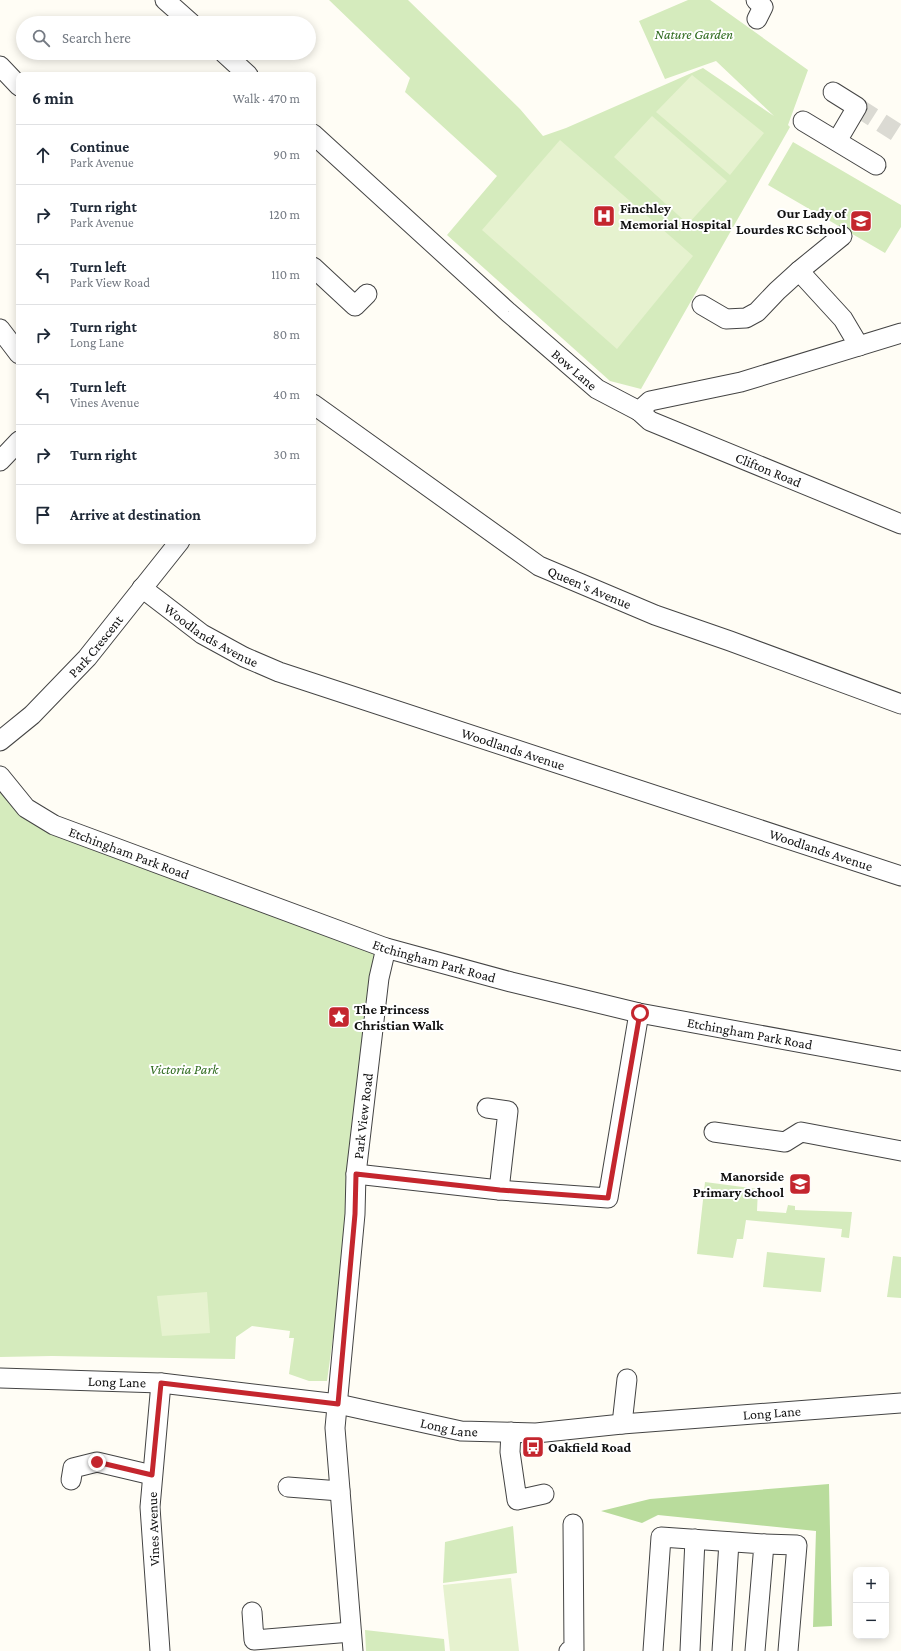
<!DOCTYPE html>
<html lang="en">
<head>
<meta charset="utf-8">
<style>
	:root { --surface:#fff; --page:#f2f2f3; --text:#1f2937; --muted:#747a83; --line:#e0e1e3 }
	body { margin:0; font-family:"Crimson Pro",serif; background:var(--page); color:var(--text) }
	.controls { position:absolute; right:12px; bottom:12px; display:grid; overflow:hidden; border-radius:8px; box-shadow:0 2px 10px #0003 }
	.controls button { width:36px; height:36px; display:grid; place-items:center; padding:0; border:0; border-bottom:1px solid var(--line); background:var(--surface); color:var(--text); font:20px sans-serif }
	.stop { position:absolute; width:12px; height:12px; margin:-9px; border:3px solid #c4262e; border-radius:50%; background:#fff }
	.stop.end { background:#c4262e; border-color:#fff; box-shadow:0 1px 4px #0008 }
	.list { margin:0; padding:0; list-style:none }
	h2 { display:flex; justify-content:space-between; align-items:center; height:52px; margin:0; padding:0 16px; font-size:17px }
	h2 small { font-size:13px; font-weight:400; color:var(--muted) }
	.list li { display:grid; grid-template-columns:26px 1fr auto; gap:12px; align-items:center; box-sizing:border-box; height:60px; padding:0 16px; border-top:1px solid var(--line) }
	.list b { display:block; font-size:15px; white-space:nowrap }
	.list p { margin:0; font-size:13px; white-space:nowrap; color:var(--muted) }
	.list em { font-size:13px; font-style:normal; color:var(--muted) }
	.icon { flex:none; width:22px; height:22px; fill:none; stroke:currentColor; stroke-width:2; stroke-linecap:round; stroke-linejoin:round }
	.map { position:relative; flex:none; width:901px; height:1651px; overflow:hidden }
	.search { position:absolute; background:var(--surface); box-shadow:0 2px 10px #0003; left:16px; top:16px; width:300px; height:44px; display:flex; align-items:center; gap:10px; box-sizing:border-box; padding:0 14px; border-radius:22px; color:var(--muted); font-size:15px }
	.panel { position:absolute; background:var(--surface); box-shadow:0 2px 10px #0003; left:16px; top:72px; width:300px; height:472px; border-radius:8px }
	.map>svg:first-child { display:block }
</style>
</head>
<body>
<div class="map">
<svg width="901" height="1651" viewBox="0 0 901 1651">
	<rect width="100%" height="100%" fill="#fffdf5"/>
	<path fill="#d5ebbd" d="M 329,0 L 408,0 L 520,109 L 543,136 L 566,128 L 703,68 L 774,116 L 716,61 L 665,79 L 639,21 L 688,0 L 710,0 L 808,70 L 788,125 L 790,127 L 641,389 L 610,381 L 447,235 L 497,176 L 405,92 L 410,78 Z
		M 793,142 L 901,205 L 901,227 L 885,253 L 768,185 Z
		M 0,772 L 53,824 L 387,948 L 327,1381 L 309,1381 L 289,1374 L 294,1338 L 289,1338 L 290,1331 L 252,1326 L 236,1337 L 235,1359 L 52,1356 L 0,1357 Z
		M 705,1182 L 758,1189 L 757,1211 L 786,1213 L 788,1205 L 795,1206 L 795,1210 L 852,1212 L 849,1238 L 841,1237 L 842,1229 L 746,1220 L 743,1239 L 737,1239 L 733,1258 L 697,1254 Z
		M 767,1252 L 825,1258 L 821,1292 L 763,1287 Z
		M 893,1256 L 901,1257 L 901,1298 L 887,1297 Z
		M 513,1526 L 517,1573 L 443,1583 L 445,1542 Z
		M 365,1630 L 444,1639 L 445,1651 L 366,1651 Z"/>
	<path fill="#b9dc9c" d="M 829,1484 L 832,1626 L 813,1627 L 816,1531 L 658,1515 L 642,1523 L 601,1511 L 650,1499 Z"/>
	<path fill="#e6f2cf" d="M 692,75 L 764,133 L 730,175 L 656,112 Z
		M 652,116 L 727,181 L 688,224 L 614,157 Z
		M 560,140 L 693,256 L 617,349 L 482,230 Z
		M 207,1292 L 210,1333 L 162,1336 L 157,1296 Z
		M 511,1578 L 519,1651 L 450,1651 L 443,1585 Z"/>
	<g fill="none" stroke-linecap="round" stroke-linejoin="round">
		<path stroke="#dbdad3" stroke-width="19" stroke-dasharray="19 10" stroke-linecap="butt" d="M 857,107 L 896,132"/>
		<g stroke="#444" stroke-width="21">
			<g id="minor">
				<path d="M 165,0 L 191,23"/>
				<path d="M 756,0 L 763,7 L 757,19"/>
				<path d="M 224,53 L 248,75"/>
				<path d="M 0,66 L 19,86"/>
				<path d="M 833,92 L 857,107 L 837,141"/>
				<path d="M 803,121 L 876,165"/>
				<path id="s1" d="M 313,134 L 508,312 L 597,389 L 639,411 L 650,401 L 741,382 L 901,333"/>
				<path d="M 313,267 L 355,306 L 367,294"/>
				<path d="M 799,271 L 842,236"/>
				<path d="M 702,305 L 726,319 L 746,318 L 757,312 L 777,291 L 799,271 L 843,319 L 859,346"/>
				<path d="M 0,329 L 19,354"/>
				<path id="s2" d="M 313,404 L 539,566 L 655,615 L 730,641 L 901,704"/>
				<path id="s3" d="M 639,411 L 650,421 L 901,524"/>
				<path d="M 0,461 L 19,441"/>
				<path id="s4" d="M 142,588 L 202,634 L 244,657 L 279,672 L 901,876"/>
				<path id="s5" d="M 0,741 L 32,715 L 87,658 L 180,541"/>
				<path id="s6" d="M 0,776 L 26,808 L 54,825 L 386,948 L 511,982 L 639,1013 L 901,1061"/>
				<path d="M 487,1108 L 508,1111 L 499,1190"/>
				<path d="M 714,1132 L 785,1142 L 801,1132 L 901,1151"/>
				<path d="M 356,1174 L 499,1190 L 608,1198 L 639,1013"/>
				<path id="s7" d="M 0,1378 L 161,1383 L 338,1404 L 461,1431 L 536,1433 L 622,1424 L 901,1403"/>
				<path d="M 622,1424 L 627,1379"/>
				<path d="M 511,1432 L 510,1452 L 517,1500 L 544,1494"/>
				<path d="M 71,1480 L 73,1468 L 97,1462 L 152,1475"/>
				<path d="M 288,1487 L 340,1491"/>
				<path d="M 764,1544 L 797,1545 L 788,1651"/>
				<path d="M 252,1612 L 254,1640 L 351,1632"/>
				<path d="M 160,1651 L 150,1507 L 161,1383"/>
				<path id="s8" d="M 353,1651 L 335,1428 L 355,1214 L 356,1174 L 379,978 L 386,948"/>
				<path d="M 569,1651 L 574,1649 L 573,1524"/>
				<path d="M 653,1651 L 661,1537 L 764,1544 L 755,1651"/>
				<path d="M 690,1651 L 695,1539"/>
				<path d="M 722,1651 L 729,1542"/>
			</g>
		</g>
		<use href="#minor" stroke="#fff" stroke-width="19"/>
	</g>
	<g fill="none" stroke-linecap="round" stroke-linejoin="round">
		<path stroke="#c4262e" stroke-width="5" d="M 97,1462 L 152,1475 L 161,1383 L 338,1404 L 355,1214 L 356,1174 L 500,1190 L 608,1198 L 640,1013"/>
	</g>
	<defs>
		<g id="hospital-square" transform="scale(1.15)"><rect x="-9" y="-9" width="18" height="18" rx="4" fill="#c4262e" stroke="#fff"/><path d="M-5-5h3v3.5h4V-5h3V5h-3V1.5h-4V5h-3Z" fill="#fff"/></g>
		<g id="school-square" transform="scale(1.15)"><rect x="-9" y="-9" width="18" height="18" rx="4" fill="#c4262e" stroke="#fff"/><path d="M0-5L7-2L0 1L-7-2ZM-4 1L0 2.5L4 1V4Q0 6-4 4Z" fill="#fff"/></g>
		<g id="sight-square" transform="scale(1.15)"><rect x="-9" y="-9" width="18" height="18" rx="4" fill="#c4262e" stroke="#fff"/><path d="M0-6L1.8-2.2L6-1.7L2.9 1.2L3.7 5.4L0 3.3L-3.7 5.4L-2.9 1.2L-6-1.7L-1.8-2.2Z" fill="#fff"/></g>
		<g id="bus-square" transform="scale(1.15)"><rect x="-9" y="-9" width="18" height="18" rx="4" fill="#c4262e" stroke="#fff"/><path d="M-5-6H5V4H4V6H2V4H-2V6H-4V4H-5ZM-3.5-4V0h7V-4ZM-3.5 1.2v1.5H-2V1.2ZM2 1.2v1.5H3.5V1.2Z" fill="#fff"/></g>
	</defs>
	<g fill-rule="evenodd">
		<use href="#hospital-square" x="604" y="216"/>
		<use href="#school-square" x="861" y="221"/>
		<use href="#sight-square" x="339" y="1017"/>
		<use href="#school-square" x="800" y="1184"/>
		<use href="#bus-square" x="533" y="1447"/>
	</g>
	<g text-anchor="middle" stroke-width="4" stroke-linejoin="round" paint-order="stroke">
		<g font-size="14" font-style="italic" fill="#2f6b1f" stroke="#fff">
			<text x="694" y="39">Nature Garden</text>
			<text x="184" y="1074">Victoria Park</text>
		</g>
		<g font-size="14" font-weight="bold" fill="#111" stroke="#fff" text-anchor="start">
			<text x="620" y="213">Finchley<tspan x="620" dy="16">Memorial Hospital</tspan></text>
			<text x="846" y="218" text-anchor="end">Our Lady of<tspan x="846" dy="16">Lourdes RC School</tspan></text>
			<text x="354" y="1014">The Princess<tspan x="354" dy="16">Christian Walk</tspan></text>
			<text x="784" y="1181" text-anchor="end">Manorside<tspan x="784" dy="16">Primary School</tspan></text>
			<text x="548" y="1452">Oakfield Road</text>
		</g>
		<g font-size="14" fill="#111" stroke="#fff">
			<text dy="5" stroke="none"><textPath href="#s1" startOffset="352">Bow Lane</textPath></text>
			<text dy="5" stroke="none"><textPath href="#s3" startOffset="143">Clifton Road</textPath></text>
			<text dy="5" stroke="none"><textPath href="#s2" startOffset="333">Queen's Avenue</textPath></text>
			<text dy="5" stroke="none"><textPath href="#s4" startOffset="84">Woodlands Avenue</textPath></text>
			<text dy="5" stroke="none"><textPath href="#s5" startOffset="135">Park Crescent</textPath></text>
			<text dy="5" stroke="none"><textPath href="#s4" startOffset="408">Woodlands Avenue</textPath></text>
			<text dy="5" stroke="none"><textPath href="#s4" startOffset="732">Woodlands Avenue</textPath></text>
			<text dy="5" stroke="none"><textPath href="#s6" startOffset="154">Etchingham Park Road</textPath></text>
			<text dy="5" stroke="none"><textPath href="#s6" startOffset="478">Etchingham Park Road</textPath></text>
			<text dy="5" stroke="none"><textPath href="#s6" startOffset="802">Etchingham Park Road</textPath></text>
			<text dy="5" stroke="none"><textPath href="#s8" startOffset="537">Park View Road</textPath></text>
			<text dy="5" stroke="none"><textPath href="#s7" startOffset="117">Long Lane</textPath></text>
			<text dy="5" stroke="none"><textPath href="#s7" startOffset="777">Long Lane</textPath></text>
			<text dy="5" stroke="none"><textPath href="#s7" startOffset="453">Long Lane</textPath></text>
			<text transform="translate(153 1529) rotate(-92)" y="5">Vines Avenue</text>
		</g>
	</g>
</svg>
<div class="controls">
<button>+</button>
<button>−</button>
</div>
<div class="stop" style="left:640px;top:1013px"></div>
<div class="stop end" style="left:97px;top:1462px"></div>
<div class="search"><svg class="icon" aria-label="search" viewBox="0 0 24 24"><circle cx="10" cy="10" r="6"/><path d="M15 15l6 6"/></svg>Search here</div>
<section class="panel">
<h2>6 min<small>Walk · 470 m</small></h2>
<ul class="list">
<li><svg class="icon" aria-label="ahead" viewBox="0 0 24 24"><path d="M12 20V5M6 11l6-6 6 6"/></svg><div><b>Continue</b><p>Park Avenue</p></div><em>90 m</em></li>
<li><svg class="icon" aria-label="right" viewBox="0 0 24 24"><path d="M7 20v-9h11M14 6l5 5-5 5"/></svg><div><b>Turn right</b><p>Park Avenue</p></div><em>120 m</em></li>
<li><svg class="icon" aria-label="left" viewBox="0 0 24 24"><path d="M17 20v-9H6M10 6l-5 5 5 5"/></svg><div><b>Turn left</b><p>Park View Road</p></div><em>110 m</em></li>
<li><svg class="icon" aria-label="right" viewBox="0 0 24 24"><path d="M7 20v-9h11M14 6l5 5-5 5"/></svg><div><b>Turn right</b><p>Long Lane</p></div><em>80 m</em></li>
<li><svg class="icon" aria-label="left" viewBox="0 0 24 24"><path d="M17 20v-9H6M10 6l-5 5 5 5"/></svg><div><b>Turn left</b><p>Vines Avenue</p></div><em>40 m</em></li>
<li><svg class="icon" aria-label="right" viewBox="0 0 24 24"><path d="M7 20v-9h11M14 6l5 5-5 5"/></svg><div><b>Turn right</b></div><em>30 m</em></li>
<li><svg class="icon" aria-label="arrive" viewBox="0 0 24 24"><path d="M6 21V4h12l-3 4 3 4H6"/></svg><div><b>Arrive at destination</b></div></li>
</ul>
</section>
</div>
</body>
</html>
